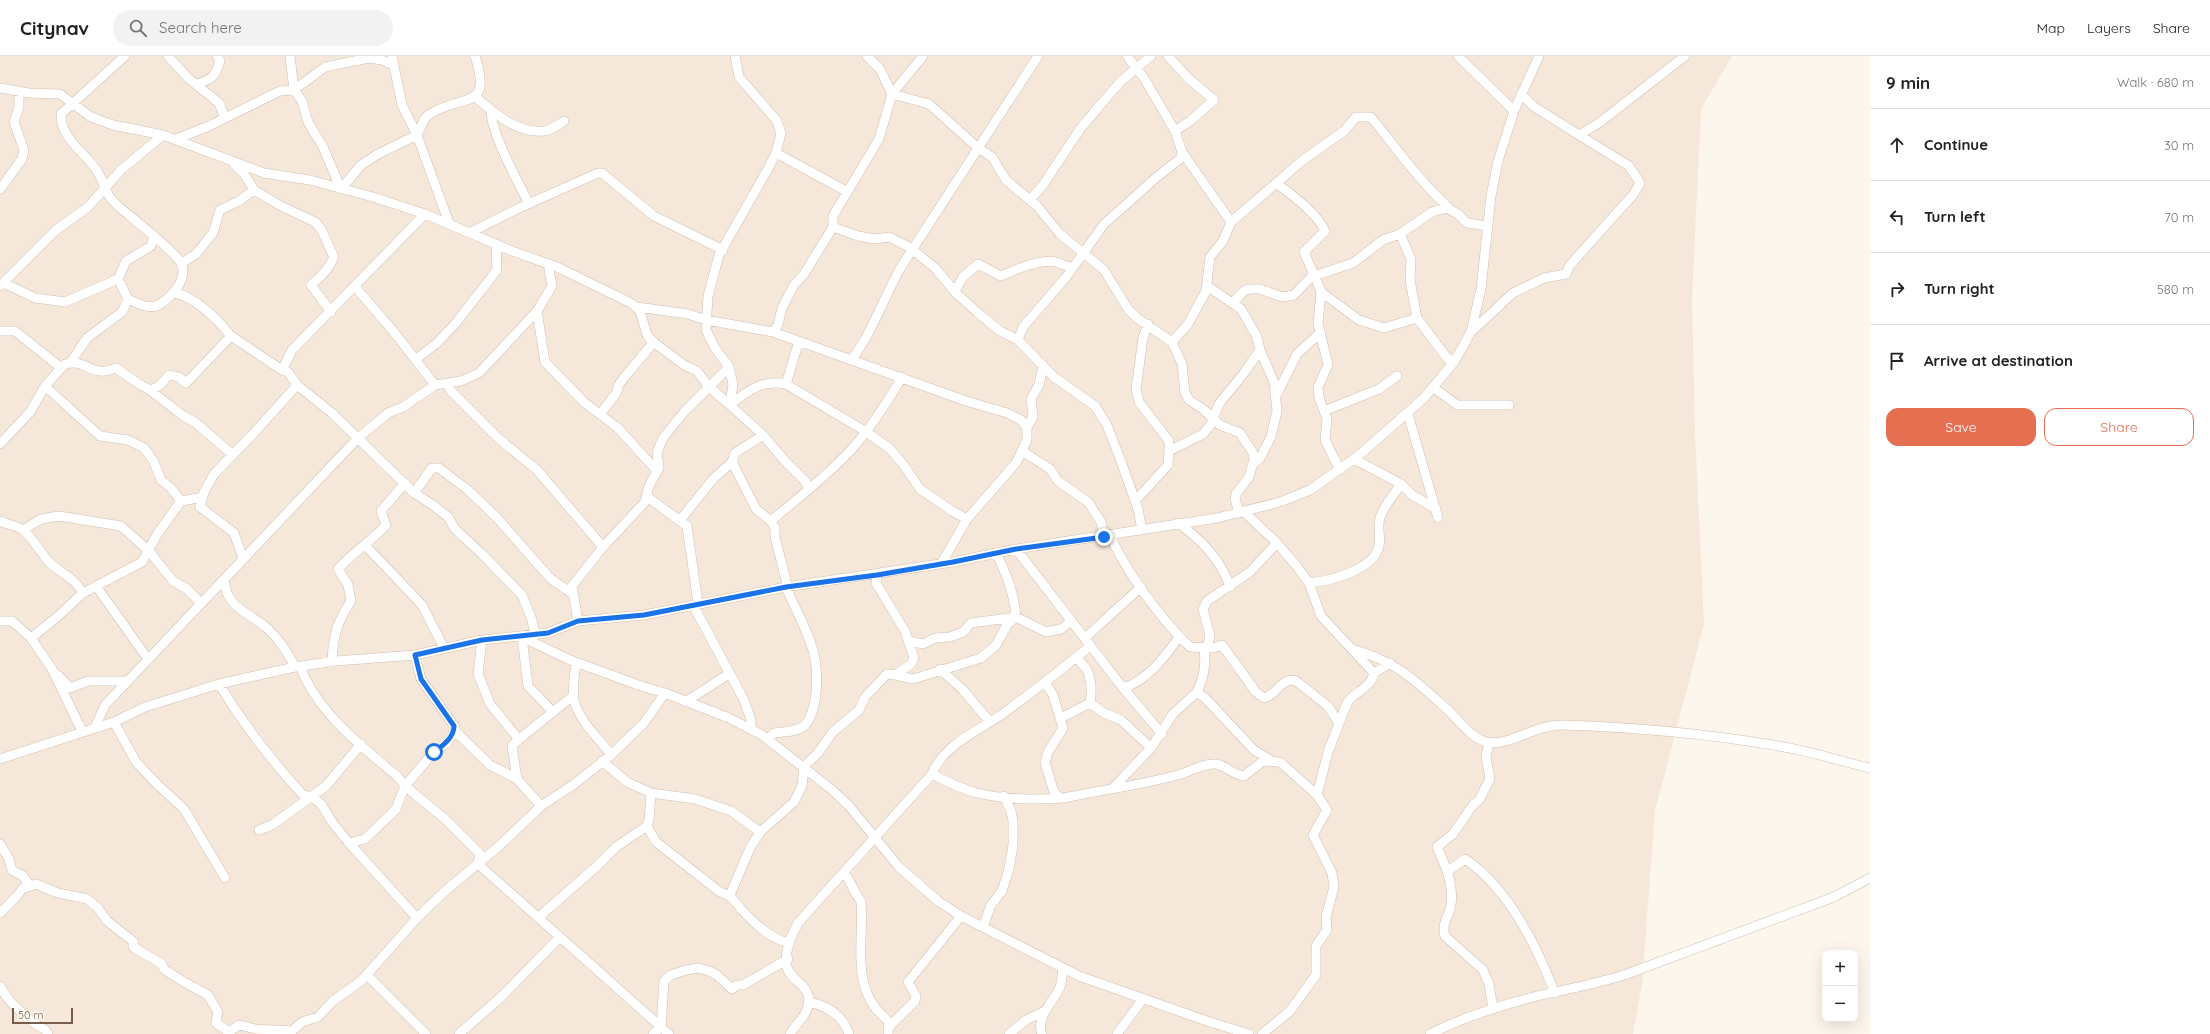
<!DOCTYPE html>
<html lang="en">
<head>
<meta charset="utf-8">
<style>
	:root { --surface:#fff; --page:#f2f2f2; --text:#202124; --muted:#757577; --line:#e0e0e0; --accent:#e76f51 }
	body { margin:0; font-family:Quicksand,sans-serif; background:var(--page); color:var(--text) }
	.controls { position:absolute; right:12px; bottom:12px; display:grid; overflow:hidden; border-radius:8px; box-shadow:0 4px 16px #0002 }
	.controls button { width:36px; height:36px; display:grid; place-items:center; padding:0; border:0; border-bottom:1px solid var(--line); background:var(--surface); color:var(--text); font:20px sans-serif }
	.scale { position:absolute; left:12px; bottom:10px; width:61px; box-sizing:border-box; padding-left:4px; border:2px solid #7a5c4d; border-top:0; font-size:11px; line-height:14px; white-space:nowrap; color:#7a5c4d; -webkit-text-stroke:3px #fffaf3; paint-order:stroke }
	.stop { position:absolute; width:12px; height:12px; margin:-9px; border:3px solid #1a73e8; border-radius:50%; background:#fff }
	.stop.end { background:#1a73e8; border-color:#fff; box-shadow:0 1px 4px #0008 }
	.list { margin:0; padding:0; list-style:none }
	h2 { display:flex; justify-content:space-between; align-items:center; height:52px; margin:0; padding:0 16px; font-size:17px }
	h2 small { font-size:13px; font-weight:400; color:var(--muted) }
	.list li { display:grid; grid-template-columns:26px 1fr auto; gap:12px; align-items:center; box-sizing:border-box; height:72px; padding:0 16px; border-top:1px solid var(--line) }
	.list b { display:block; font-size:15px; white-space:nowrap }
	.list em { font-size:13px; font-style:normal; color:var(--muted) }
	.actions { display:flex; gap:8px; padding:12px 16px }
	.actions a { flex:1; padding:9px 0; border:1px solid var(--accent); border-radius:12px; text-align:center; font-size:14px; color:var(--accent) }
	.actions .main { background:var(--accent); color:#fff }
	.icon { flex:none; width:22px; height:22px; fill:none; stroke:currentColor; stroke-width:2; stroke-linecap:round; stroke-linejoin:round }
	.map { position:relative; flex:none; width:1870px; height:978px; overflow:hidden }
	header { display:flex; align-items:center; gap:24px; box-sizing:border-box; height:56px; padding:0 20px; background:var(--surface); border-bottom:1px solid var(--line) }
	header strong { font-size:19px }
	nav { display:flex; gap:22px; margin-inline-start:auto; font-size:14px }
	.search { width:280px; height:36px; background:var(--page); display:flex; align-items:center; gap:10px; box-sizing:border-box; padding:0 14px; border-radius:22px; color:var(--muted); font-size:15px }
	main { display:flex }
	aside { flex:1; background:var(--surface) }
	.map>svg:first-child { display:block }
</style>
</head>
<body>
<header>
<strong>Citynav</strong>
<div class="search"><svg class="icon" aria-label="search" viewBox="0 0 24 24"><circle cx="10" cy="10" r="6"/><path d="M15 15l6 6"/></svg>Search here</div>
<nav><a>Map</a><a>Layers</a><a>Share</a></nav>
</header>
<main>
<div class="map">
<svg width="1870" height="978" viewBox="0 0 1870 978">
	<rect width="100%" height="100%" fill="#fdf6ec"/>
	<path fill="#f5e8da" d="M 0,0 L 1732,0 L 1701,53 L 1692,243 L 1695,377 L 1704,568 L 1655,755 L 1642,928 L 1633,978 L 0,978 Z"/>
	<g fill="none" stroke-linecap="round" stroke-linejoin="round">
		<g stroke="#d1beb0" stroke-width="10">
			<path id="street" d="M 125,0 L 61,58 C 60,84 88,98 99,118 C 106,131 104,137 117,149 C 129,160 178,197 182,209 C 187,225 171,241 160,248 C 150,255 137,247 128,243
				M 168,0 L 188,22 L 219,47 L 225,62
				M 290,0 L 294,34 L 302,45 L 308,66 L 323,91 L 341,133 L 361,109 L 378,98 L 417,79 L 402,49 L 392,0
				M 735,0 L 739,21 L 777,65 L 781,77 L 776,97 L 770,109 L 719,199 L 708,240 L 706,274 L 715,292 L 729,311 L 733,328 L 730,349 L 763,379 L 735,397 L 732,406 L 756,453 L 771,465 L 775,472 L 775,481 L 788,532
				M 923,0 L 892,38 L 929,48 L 978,92 L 992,101 L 1006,124 L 1037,150 L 1060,178 L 1104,214 L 1128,253 L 1137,262 L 1172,286
				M 1168,0 L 1188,22 L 1214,44 L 1190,65 L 1175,75
				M 1458,0 L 1514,55
				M 197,28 C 213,23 215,20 220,5 L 217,0
				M 0,32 L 29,37 L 60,38 L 91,61 L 113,69 L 163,79 L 264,117 L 310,124 L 373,141 L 425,158 L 512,195 L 557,211 L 631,247 L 640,255 L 647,279 L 652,285 L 684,309 L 697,315 L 709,331 L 730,349 C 747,335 763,323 786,328 L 865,375 L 889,392 L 903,408 L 920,433 L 952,455 L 967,463 L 941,508
				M 1521,38 L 1533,50 L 1579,79 L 1599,67 L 1685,0
				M 474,40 C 495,57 516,78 545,75 C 551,74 559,68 564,65
				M 491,54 C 491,78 518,125 529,148
				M 176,83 L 209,70 L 280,35 L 294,34 L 325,11 L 369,2 L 382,4 L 393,9
				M 1182,96 L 1231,166
				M 776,97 L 846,135
				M 234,108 L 245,119 L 254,134 L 281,150 L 315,166 L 321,173 L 334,201 C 329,213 321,221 311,229 L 331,256
				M 1277,128 C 1292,138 1318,159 1325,175 L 1304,196 L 1321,235 L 1318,267 L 1328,309 L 1318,331 L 1319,342 L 1327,363 L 1325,384 L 1340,414
				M 0,133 L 22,103 L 24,94 L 14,66 L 19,51 L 19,35
				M 1030,144 L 1043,129 L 1080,73 L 1102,47 L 1121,25 L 1151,0
				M 425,158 L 292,294 L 282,314 L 288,316 L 297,329 L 332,357 L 414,437 L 433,449 L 448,461 L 455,473 L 482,498 L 522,539 L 532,564 L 535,579
				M 449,167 L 417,79 L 425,62 L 430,58 C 463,37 493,55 475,0
				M 833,171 L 858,180 L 875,183 L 889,181 L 909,191 L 935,212 L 956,237 L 978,257 L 1000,275 L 1018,284 L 1054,321 L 1095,350 L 1107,369 L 1122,408 L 1138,453 L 1142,474
				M 471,176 L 519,152 L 598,117 L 602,117 L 654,160 L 723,194
				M 1400,178 L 1411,203 L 1410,224 L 1417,262 L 1447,302 L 1454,306
				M 182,207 L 196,198 L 213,177 L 220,154 L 239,145 L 254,134
				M 4,227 L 35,242 L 65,246 L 118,223 L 126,205 L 151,190 L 154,180
				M 0,230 L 56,174 L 88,151 L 121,114 L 163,79
				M 1207,230 L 1241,253 L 1257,281 L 1260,294 L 1274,326 L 1277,355 L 1271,381 L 1260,402 L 1253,408
				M 356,232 L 394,276 L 435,329
				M 955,235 L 963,221 L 978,208 L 1001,220 C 1014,214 1043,202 1056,206 C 1063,208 1065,211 1073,211
				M 1321,236 L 1359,264 L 1384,272 L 1417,262
				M 175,237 C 197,242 217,263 231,280
				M 1233,246 L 1245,234 L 1252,233 L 1260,233 L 1282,241 L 1294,239 L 1311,221 L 1353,207 L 1383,184 L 1400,178 L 1432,156 L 1447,152 L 1458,158 L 1467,167 L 1488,170
				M 637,251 L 688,258 L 706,264 L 773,276 L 966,345 L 1007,357 L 1021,364 L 1027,372
				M 537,255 L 545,306 L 585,347 L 618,372 L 657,415
				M 0,275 L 15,275 L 60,311
				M 773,276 L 778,269 L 782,252 L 794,229 L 804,218 L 833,171 L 833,160 L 879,83 L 892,38 L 880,13 L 867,0
				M 1471,276 L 1513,237 L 1544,222 L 1566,218 L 1570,209 L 1633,139 L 1640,127 L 1629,110 L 1579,79
				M 1018,284 L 1023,271 L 1067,220 L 1104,168 L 1158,120 L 1181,102 L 1182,96 L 1175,75 L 1144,22 L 1127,0
				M 416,303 L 437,287 L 455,268 L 497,214 L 496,188
				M 852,303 C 873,275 884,241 901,211 L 1038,0
				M 71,306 L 87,282 L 122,256 L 128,243 L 118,223
				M 786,328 L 799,285
				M 448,329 L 450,334 L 498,382 L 537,414 L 603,491
				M 45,330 L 100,380 L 128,384 L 144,392 L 153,404 L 161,424 L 171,432 L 181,445
				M 1434,332 L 1457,349 L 1509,349
				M 150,334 L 182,359 L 196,367 L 233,399
				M 1276,340 L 1297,298 L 1320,277
				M 1324,355 L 1379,333 L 1397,320
				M 601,357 L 617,336 L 618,330 L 623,323 L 654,286
				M 1408,358 L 1438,462
				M 763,379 L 785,405 L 806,426 L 808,433
				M 0,388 L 30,356 L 45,330 L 65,308 C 87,302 91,323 116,312 L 139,328 L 150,334 L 159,330 L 169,319 L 179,321 L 186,327 L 231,280 L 282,314
				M 1022,395 L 1050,413 L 1058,425 L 1088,446 L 1101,466 L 1104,481
				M 1169,395 L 1203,378 L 1211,368 L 1219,348 L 1244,317 L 1260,294
				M 1354,403 L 1401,428 L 1412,439 L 1436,453
				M 414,437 L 432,412 L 439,412 L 468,434 L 497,462 L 551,523 L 573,538
				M 646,440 L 687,470 L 698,548
				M 1135,445 L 1168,409 L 1169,395 L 1169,385 L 1139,346 L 1136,333 L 1143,282 L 1148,268
				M 1243,455 L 1274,484 L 1295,508 L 1309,527 L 1321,560 L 1374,617 C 1371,632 1354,636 1347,647 L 1328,696 L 1317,739 L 1327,754 L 1313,779 L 1332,817 L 1334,831 L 1326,861 L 1327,874 L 1316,890 L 1316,919 L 1290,955 L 1262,978
				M 1239,457 L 1235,443 L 1236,438 L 1249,421 L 1254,403 L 1253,397 L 1240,377 L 1220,369 L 1203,353 L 1189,344 L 1185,337 L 1182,308 L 1172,286 L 1188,268 L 1206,235 L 1210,201 L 1223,185 L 1231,166 L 1303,104 L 1344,75 L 1356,61 L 1371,61 C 1397,93 1420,126 1451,154
				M 681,463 L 713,423 L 732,406
				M 967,463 L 1016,407 L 1027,384 L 1027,372 L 1033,360 L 1031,343 L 1039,329 L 1043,309
				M 0,465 C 7,469 17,469 23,474 C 33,482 40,496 49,506 C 61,518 72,519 83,537
				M 771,465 C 798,442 827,420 851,394 C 870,373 888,345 902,321
				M 1178,467 C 1201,484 1221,503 1230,531
				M 23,474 L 41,463 L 59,460 L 121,470 L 149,495 L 173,525 L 187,533 L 201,547
				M 1110,480 C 1127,516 1161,564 1190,591 L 1213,592 L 1222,589 L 1256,636 L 1264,642 C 1276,640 1282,620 1296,625 L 1328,650 L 1338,666
				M 365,489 L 422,549 L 444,592
				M 1016,493 L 1123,632 L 1162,678
				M 243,502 L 234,477 L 200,451 L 204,436 L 214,418 L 254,377 L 297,329
				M 224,524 C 227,554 249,555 268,573 C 280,584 287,596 295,611
				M 1309,527 C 1330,525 1374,514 1379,490 C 1381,481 1377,471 1380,462 C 1384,449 1394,439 1401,428
				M 96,530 L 148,603
				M 693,549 L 744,644 L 751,664 L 751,673
				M 0,565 L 12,565 L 31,582 L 52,613 L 82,675
				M 578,565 L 572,530 L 603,491 L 645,446 L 649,430 L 659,412 L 657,396 L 663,382 L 684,356 L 729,311
				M 31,582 L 57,561 L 83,537 L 142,506 L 158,477 L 181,445 L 203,441
				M 1085,582 L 1141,531
				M 482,584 L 478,618 L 490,648 L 517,681 L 518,684 L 512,690 L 517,723
				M 909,585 L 923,588 L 935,582 L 950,581 L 963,576 L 971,567 L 1016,561 C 1014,537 1007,519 996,497
				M 1207,592 L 1210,580 L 1203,553 L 1207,545 L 1250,516 L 1277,487
				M 1355,594 C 1398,606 1418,627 1450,656 C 1461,667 1471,682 1487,686 C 1509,691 1536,668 1562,669 C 1634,671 1708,678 1779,690 C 1809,695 1840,705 1870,712
				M 332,606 C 333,580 337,566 351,545 L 348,529 L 338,513 C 353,496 372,485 386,469 L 381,455 L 405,427
				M 576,606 C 575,618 572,631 574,644 C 579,665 599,682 611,699
				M 300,610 C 317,656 361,690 397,720 L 405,730 L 445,763 L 480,798 L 478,808 L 669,978
				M 940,613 L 963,634 L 990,666
				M 1374,617 L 1390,607
				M 58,619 L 70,632 L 88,625 L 128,625
				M 895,619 L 913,623 L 981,602 L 996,589 L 1007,569 L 1016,561 L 1046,576 L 1061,573 L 1071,565
				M 1045,626 L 1053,639 L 1063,672 L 1048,696 L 1045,707 L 1054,736 L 1060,742
				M 219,628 C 245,671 270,703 303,739 L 312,741 L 321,748 L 332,766 L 349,787 L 417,862
				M 1123,632 C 1148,624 1164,602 1179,581
				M 1197,636 C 1204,621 1206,610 1204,592
				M 685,646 L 729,618
				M 1090,647 L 1104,657 L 1121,664 L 1151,692
				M 553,656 L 528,630 L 522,581 L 570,604 L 641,630 L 665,637 L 729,662 L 762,679 L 831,733 L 849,750 L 899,811 L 938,845 L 961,860 L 1079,920 L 1207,965 L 1249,978
				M 1061,662 L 1090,647 C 1092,636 1092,625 1087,614 C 1084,609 1079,606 1077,601
				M 114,666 L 136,706 L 157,728 L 184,753 L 225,822
				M 95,671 L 105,649 L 357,383 L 388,357 L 403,351 L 435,329 L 461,325 L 479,317 L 537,255 L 552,230 L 548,208
				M 455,675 L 490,709 L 517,723 L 541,750
				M 518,684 L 574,639
				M 768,684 L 774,677 C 783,676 797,676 804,670 C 818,656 818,621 815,603 C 811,580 795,553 786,531
				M 1489,686 L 1486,701 L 1490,723 L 1479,744 L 1473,749 L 1453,778 L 1437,791 C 1446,811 1454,828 1451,849 C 1449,861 1441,868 1445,880 L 1483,914 L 1489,928 L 1493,953
				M 0,703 L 114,666 L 145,651 L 219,628 L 295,611 L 336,605 L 415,599 L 482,584 L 548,577 L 578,565 L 644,559 L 786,531 L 953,506 L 1016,493 L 1217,462 L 1280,446 L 1310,434 L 1358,400 L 1424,342 L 1454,306 L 1471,276 L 1481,233 L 1491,140 L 1498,105 L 1514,55 L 1539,0
				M 602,705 L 627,726 L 651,737 L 695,743 L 731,755 L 760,776
				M 932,718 C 944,687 983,673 1008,654 C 1036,633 1064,612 1090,590
				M 1113,732 L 1151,692 L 1173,658 L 1197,636 L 1206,643 L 1254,694 L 1270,704
				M 651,737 L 649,764 L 647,770 L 656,786 L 720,836 C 731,839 734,844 741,853 C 754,867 769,882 789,887
				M 259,774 L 272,769 L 326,730 L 361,688
				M 349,787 L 365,783 L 396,753 L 405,730 L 434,696 L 447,687 L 455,675 L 455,671 L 421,623 L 415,599
				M 0,788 L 9,803 L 12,814 L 23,820 L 29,829
				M 1448,815 L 1465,803 C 1509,833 1536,889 1555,937
				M 844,817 C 852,826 853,836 861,845 C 864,879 853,921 874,950 C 878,956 884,961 889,966 L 888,978
				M 730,839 L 750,792 L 760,776 L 794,746 L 802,730 L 804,710 L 817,698 L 833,676 L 859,654 L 865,641 L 887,618 L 895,619 L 911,608 L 914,602 L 905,575 L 876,527 L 877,519
				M 0,857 L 17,840 L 22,833 L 36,828 L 58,837 L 87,843 L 98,852 L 107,865 L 134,886 L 133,891 L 162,908 L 164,913 L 182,925 L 208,939 L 218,956 L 216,967 L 229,976 L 239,969 L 255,973 L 292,975 L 302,966 L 318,961 L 333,945 L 361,925 L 417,862 L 445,835 L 499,790 L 541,750 L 573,729 L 611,699 L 644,667 L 665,637
				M 539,861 L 597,810 L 616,791 L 647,770
				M 983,871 L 991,849 L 1002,835 L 1009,813 L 1013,789 L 1013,765 L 1011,755 L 1004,740
				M 367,919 L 426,978
				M 0,930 C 7,945 19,954 31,965 C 37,970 45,971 48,978
				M 809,946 C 827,950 843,959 849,978
				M 889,971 L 915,945 L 916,940 L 908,926 L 961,860
				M 459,978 L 501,941 L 560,881
				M 653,978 L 661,971 L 664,925 L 671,919 L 686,914 L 698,912 L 709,915 L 717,919 L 732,933 L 737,929 L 743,929 L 788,903
				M 790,978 C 795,969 806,961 808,950 C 813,931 794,927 788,914 C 782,899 791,880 798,867 L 932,718 C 946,725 961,733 977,737 C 1005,744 1036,744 1064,742 C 1102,734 1141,729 1178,719 C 1190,716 1203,707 1216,708 C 1227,710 1233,719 1244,720 L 1263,705 L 1280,706 L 1317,739
				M 1009,978 L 1026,964 L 1045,955
				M 1042,978 C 1035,961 1054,946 1060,931 C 1062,925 1062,919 1063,912
				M 1117,978 L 1143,943
				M 1430,978 C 1464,961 1501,949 1537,940 C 1567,933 1597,928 1627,918 L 1834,841 L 1870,822"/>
		</g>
		<use href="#street" stroke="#fff" stroke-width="9"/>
	</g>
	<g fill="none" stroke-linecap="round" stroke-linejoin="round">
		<path stroke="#1a73e8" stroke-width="5" d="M 434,696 C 442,690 454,682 454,670 L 421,623 L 415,599 L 482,584 L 548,577 L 578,565 L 644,559 L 786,531 L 877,519 L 953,506 L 1016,493 L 1104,481"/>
	</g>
</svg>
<div class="controls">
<button>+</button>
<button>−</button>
</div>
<div class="scale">50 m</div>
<div class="stop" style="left:434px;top:696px"></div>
<div class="stop end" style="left:1104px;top:481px"></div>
</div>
<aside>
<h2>9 min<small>Walk · 680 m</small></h2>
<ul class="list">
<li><svg class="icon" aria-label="ahead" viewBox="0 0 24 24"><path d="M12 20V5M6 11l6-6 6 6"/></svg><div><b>Continue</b></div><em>30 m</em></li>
<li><svg class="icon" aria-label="left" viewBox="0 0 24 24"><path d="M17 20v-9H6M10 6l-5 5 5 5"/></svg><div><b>Turn left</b></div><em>70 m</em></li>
<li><svg class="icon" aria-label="right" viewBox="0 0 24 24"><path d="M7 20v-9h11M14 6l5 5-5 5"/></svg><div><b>Turn right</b></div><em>580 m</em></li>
<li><svg class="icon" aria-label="arrive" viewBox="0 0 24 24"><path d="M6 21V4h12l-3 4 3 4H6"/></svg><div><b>Arrive at destination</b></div></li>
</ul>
<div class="actions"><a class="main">Save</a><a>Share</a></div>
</aside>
</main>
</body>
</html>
